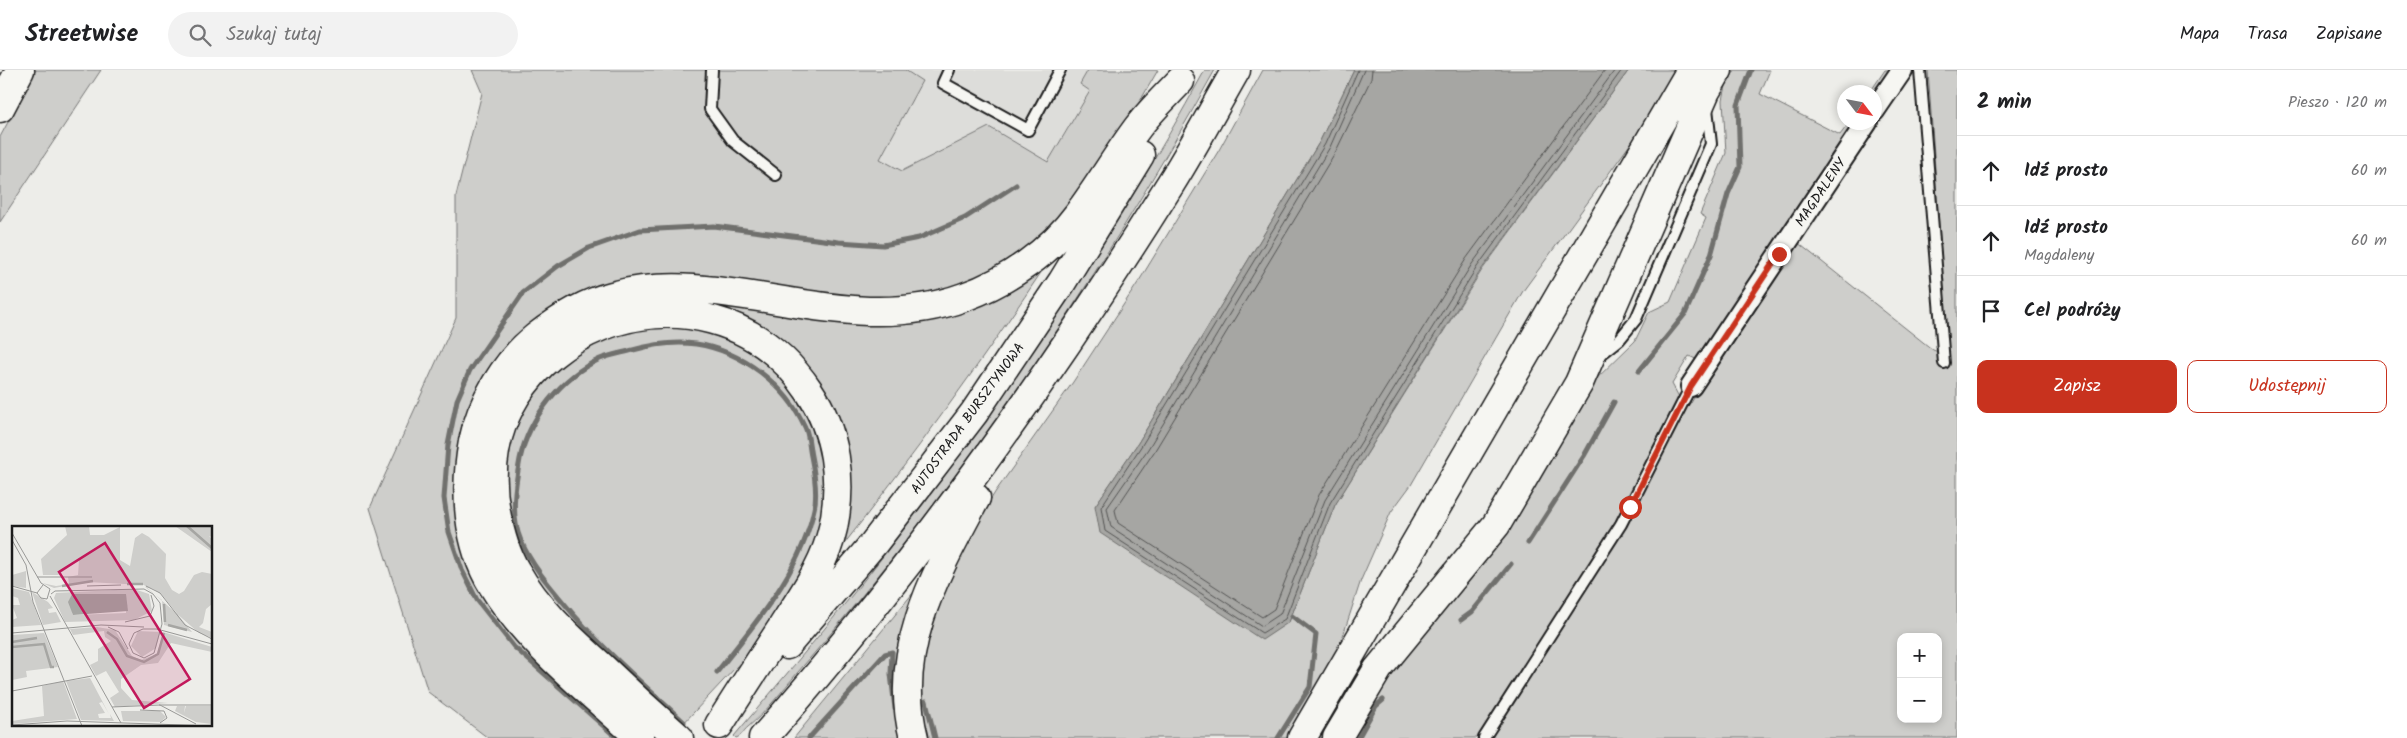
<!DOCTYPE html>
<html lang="pl">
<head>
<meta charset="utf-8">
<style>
	:root { --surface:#fff; --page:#f2f2f2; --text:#202124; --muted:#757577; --line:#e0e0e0; --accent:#c8321e }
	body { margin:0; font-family:Kalam,sans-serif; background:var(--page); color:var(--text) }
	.controls { position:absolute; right:15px; bottom:15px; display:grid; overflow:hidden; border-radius:10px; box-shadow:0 2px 8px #0003 }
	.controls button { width:45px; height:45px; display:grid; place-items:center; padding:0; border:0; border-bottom:1px solid var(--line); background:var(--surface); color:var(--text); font:25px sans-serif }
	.compass { position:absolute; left:1837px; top:15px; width:45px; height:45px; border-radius:50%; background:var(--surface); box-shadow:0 2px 8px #0003; rotate:122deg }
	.stop { position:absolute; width:15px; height:15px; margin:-11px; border:4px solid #c8321e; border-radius:50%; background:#fff }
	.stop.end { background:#c8321e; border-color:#fff; box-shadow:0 1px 5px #0008 }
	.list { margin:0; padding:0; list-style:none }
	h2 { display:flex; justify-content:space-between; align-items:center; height:65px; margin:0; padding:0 20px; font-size:21px }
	h2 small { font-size:16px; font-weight:400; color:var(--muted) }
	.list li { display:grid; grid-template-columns:32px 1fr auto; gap:15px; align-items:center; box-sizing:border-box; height:70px; padding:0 20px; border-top:1px solid var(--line) }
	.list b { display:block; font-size:19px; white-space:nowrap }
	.list p { margin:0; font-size:16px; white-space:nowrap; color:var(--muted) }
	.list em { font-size:16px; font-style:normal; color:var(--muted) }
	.actions { display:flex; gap:10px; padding:15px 20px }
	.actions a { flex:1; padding:11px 0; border:1px solid var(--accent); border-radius:10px; text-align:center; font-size:18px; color:var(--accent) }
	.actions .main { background:var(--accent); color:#fff }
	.icon { flex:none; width:28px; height:28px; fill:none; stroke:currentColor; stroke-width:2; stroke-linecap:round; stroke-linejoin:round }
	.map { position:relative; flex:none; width:1957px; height:668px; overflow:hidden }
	header { display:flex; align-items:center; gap:30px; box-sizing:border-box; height:70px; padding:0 25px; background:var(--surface); border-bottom:1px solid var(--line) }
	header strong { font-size:24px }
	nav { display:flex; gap:28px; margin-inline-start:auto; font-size:18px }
	.search { width:350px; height:45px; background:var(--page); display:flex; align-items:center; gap:12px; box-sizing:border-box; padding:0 18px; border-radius:28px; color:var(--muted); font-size:19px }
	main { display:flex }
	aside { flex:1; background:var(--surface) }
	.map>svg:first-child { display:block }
</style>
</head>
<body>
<header>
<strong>Streetwise</strong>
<div class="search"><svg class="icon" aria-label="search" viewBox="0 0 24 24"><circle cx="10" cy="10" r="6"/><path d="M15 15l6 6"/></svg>Szukaj tutaj</div>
<nav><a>Mapa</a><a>Trasa</a><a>Zapisane</a></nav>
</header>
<main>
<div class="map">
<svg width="1957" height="668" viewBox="0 0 1957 668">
	<rect width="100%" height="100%" fill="#edede9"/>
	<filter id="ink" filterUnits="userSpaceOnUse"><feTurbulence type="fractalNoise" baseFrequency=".02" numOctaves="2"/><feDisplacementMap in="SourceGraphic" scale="10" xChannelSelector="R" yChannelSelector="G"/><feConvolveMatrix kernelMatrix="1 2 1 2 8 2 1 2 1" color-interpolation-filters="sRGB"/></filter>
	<g filter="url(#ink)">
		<path fill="#ddddda" d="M 905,0 L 1088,0 L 1080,14 L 1090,21 L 1048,92 L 989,57 L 902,101 L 880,89 L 922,11 Z"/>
		<path fill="#cececb" stroke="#757574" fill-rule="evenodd" d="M 36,0 L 101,0 L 0,152 L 0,67 Z
			M 472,0 L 905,0 L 922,11 L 880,89 L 902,101 L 989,57 L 1048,92 L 1090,21 L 1080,14 L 1088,0 L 1158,0 L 1136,38 L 1076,131 L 1035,172 L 989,204 L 915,229 L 611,216 L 457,407 L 625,668 L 488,668 L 428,622 L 370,438 L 456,248 L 456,126 L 482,23 Z
			M 1205,0 L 1215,0 C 1097,213 958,418 798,602 C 782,621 766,642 748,657 C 743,661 742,666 736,668 L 734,666 C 774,619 814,572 853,524 C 985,360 1104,185 1205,0 Z
			M 1263,0 L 1354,0 L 1320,71 L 1138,373 L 1095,436 L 1289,552 L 1335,435 L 1482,200 L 1629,0 L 1679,0 L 1658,36 L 1523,221 L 1411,415 L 1391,442 L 1361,510 L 1337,584 L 1287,668 L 925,668 L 917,622 L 936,528 L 966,469 L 996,421 L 1073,312 L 1139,211 L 1219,80 Z
			M 1735,0 L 1770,0 L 1760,24 L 1840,65 L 1849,53 L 1860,53 L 1700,291 L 1689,286 L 1672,314 L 1679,327 L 1691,333 L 1707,306 L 1797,172 L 1933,280 L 1941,283 L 1941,297 L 1949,296 L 1928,0 L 1957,0 L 1957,668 L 1352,668 L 1384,612 L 1503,468 L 1592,313 L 1635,271 L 1649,242 L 1670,232 L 1706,148 L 1700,144 L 1726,83 L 1723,30 L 1726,16 ZM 1901,567 L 1938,567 L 1938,649 L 1901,649 Z
			M 1885,0 L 1893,0 L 1875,29 L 1874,22 L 1870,22 Z
			M 1048,186 L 1050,189 C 983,290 912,388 837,483 C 843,451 850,416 843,384 C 806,197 545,185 492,368 C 478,416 485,463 509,507 C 526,538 553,561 578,585 C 607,613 636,640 665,668 L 653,668 C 622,639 590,611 560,581 C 542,564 523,546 510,524 C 468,457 465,379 510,314 C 541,268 582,239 637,230 C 676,224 715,231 754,237 C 796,243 848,255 890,251 C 950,245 1000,220 1048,186 Z
			M 692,257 L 750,277 L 807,335 L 820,370 L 826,440 L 813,488 L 751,581 L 680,657 L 538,518 L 506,450 L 507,380 L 519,345 L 539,315 L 561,293 L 586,275 L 639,258 Z
			M 922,512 L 906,668 L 794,668 Z
			M 1347,614 L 1353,618 L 1324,668 L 1315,668 Z"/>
		<path fill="#a6a6a3" stroke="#6f6f6d" d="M 1354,0 L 1629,0 L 1481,200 L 1335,435 L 1289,552 L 1262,570 L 1100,463 L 1095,436 L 1138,373 L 1320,71 Z"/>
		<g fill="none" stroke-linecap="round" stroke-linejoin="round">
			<path stroke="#535352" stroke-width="1" d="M 1358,0 L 1325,74 L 1142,375 L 1101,437 L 1105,461 L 1262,563 L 1285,549 L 1330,433 L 1477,197 L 1622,0
				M 1364,0 L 1330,77 L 1148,379 L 1107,438 L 1111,457 L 1262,556 L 1280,544 L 1325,430 L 1472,194 L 1615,0
				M 1372,0 L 1371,9 L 1336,81 L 1154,382 L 1115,440 L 1118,453 L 1262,547 L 1274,539 L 1319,425 L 1466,189 L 1605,0"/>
			<path stroke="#6f6f6d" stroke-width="5" d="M 1639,301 L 1685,244 L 1711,185 L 1728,124 L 1740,97 L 1738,35 L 1751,0
				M 1528,473 L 1584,386 L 1614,332
				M 1461,550 L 1472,542 L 1511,494
				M 926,631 L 935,668
				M 684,652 C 642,613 599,576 563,532 C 547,513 531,494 521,471 C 510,446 515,416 520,389 C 529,348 561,307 600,289 C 610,285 622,283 633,280 C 654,274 674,271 696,274 C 742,281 786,315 805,357 C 809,365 809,377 811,386 C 814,401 818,424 814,439 C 801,502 755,553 717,602
				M 617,668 L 514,577 L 477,530 L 462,500 L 449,462 L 444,428 L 448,375 L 457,330 L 470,300 L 523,223 L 558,196 L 589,178 L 640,160 L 714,156 L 839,172 L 883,175 L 919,168 L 965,148 L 1016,115
				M 809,668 L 885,584 L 892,582 L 891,604 L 895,639
				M 1278,668 L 1310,617 L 1316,564 L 1292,546
				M 1358,668 L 1376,636 L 1383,630"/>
			<g stroke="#1c1c1c" stroke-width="14">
				<path id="service" d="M 712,0 L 710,39 L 733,71 L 776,105
					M 949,0 L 943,13 L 1028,60 L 1060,0
					M 1920,0 L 1944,293
					M 1600,285 L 1619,270 L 1636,249 L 1711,74 L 1707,38
					M 1484,668 L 1621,454 L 1691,316"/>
			</g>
			<g stroke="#1c1c1c" stroke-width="24">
				<path id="minor" d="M 1874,41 L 1902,0
					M 1691,316 L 1867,52"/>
			</g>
			<g stroke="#1c1c1c" stroke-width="31">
				<path id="primary" d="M 0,38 L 20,0"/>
			</g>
			<g stroke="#1c1c1c" stroke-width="31">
				<path id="motorway" d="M 787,575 L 874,473 L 974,343 L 1062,212 L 1140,85
					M 640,668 C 591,622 528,574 493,516 C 467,474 464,419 473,372 C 481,332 505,292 536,267 C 559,249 584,233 612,226 C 727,195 843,271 964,227 C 1008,211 1050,182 1078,144 C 1099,116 1117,85 1138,57 C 1150,41 1166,26 1180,11
					M 679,668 C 653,645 628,622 603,598 C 571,569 538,540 516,501 C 505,483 500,463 496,442 C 462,264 705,166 809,321 C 836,361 843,411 833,458 C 825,495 801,527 781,559 C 760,591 739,623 719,655
					M 763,668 C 914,498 1045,314 1166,121 C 1191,82 1213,40 1236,0
					M 914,668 C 891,581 936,503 976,428
					M 1302,668 L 1691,0
					M 1337,668 L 1378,599 L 1496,455 L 1579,313 L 1706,21 L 1718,0"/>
			</g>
			<use href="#service" stroke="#f6f6f2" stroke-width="10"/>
			<use href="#minor" stroke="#f6f6f2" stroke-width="20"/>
			<use href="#primary" stroke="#f6f6f2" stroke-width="28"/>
			<use href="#motorway" stroke="#f6f6f2" stroke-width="28"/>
		</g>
	</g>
	<g fill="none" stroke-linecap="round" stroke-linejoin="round" filter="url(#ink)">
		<path stroke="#c8321e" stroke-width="6" d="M 1630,437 L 1691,316 L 1779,184"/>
	</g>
	<g text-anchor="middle" stroke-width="5" stroke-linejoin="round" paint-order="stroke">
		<g font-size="14" fill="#1c1c1c" stroke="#f6f6f2">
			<text transform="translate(1820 122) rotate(-56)" y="5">MAGDALENY</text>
			<text transform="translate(967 348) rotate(-54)" y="5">AUTOSTRADA BURSZTYNOWA</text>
		</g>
	</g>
	<g transform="translate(12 456)">
		<rect width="200" height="200" fill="#edede9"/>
		<path d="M 53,0 L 77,0 L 78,9 L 92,9 L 108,1 L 108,34 L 118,40 L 123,12 L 130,7 L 137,11 L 154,28 L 153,52 L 160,64 L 167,68 L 172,65 L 182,49 L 190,46 L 200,48 L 200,78 L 194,83 L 191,97 L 187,101 L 200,106 L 200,112 L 187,107 L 132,59 L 75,56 L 42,62 L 30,57 L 44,60 L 57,58 L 56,51 L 66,49 L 67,34 L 46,49 L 31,49 L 29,33 L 55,9 ZM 163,0 L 200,0 L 200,11 L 197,10 L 200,13 L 200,26 ZM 14,45 L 14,62 L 0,60 L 0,49 ZM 133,61 L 141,63 L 149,68 L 180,106 L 152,99 L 150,74 ZM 0,62 L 17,66 L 29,99 L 0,101 L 0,94 L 5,92 L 0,79 L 8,79 L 6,72 L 0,70 ZM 122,63 L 137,68 L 140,85 L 122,94 L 53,96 L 42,72 L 44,67 ZM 60,68 L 114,68 L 114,87 L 61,89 L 57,75 ZM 20,66 L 36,76 L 41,82 L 36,83 L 37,87 L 44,86 L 49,96 L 31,99 ZM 85,101 L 103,104 L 120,130 L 129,134 L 145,128 L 151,106 L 200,121 L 200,126 L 159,117 L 146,137 L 129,139 L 109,153 L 109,162 L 120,174 L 156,177 L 103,181 L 98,172 L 107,166 L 94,145 L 84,150 L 78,139 L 86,135 L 86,123 L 99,115 L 93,111 L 92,105 L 61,109 L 58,103 ZM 126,105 L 148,106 L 144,122 L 130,131 L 119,120 ZM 32,107 L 46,141 L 14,145 L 15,151 L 0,154 L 0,109 ZM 78,152 L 97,188 L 90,176 L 87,177 L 93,187 L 86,188 L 87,192 L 99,192 L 98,188 L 102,195 L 69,194 L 54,155 ZM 51,155 L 65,193 L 0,198 L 0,195 L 32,190 L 30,160 ZM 165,180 L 173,180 L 172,187 L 174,180 L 200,180 L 200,198 L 184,196 L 163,185 ZM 109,185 L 148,185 L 154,191 L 149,196 L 111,195 Z" fill="#cececb" fill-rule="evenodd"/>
		<path d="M 60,68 L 114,68 L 116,85 L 61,89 L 56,76 Z" fill="#a6a6a3"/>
		<path fill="none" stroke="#a6a6a3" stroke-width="2.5" d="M 175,0 L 200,22M 115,58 L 131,58M 50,60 L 81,55M 152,78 L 153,96M 156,99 L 175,104M 95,106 L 105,113 L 115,130 L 132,136 L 146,128 L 152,107M 0,116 L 25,112M 0,121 L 32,118 L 39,141 L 42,141"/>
		<path fill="none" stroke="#999997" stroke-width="1" d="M 0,7 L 29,57 L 38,63 L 35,73 L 29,72 L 25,67 L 31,59M 0,14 L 14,39 L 21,76 L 70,200M 25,51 L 80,51M 0,60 L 25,67M 75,60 L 109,59M 134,60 L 148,67 L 173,99 L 200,113M 39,68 L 43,65 L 132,63 L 141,68 L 148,77 L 150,98 L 142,127 L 132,132 L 121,127 L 117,118 L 122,107 L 131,103 L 146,103M 38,70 L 109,197M 113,96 L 138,90 L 142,80 L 139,69M 96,101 L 107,106 L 116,123M 145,103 L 200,118M 0,107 L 89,99 L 132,101M 0,165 L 80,150M 147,179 L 200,179M 100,181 L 148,179 L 184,198M 128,184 L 152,185 L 155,192 L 148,197M 0,199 L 55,195 L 200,200"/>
		<path fill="#c2185b" fill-opacity="0.15" stroke="#c2185b" stroke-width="2.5" d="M 93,17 L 178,153 L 132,182 L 47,46 Z"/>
		<rect width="200" height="200" fill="none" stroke="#1c1c1c" stroke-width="2.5"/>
	</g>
</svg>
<div class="controls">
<button>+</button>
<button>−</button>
</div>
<svg class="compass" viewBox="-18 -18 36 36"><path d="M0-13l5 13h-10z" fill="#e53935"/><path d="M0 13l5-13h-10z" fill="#757577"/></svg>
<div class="stop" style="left:1630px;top:437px"></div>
<div class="stop end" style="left:1779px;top:184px"></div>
</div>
<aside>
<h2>2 min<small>Pieszo · 120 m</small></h2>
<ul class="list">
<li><svg class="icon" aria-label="ahead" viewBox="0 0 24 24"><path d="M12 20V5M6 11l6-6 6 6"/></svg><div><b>Idź prosto</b></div><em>60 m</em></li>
<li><svg class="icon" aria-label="ahead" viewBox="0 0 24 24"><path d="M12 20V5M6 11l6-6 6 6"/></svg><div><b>Idź prosto</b><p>Magdaleny</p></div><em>60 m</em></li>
<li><svg class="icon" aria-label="arrive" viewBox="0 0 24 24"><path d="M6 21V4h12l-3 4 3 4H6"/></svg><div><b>Cel podróży</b></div></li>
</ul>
<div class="actions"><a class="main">Zapisz</a><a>Udostępnij</a></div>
</aside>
</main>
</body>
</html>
